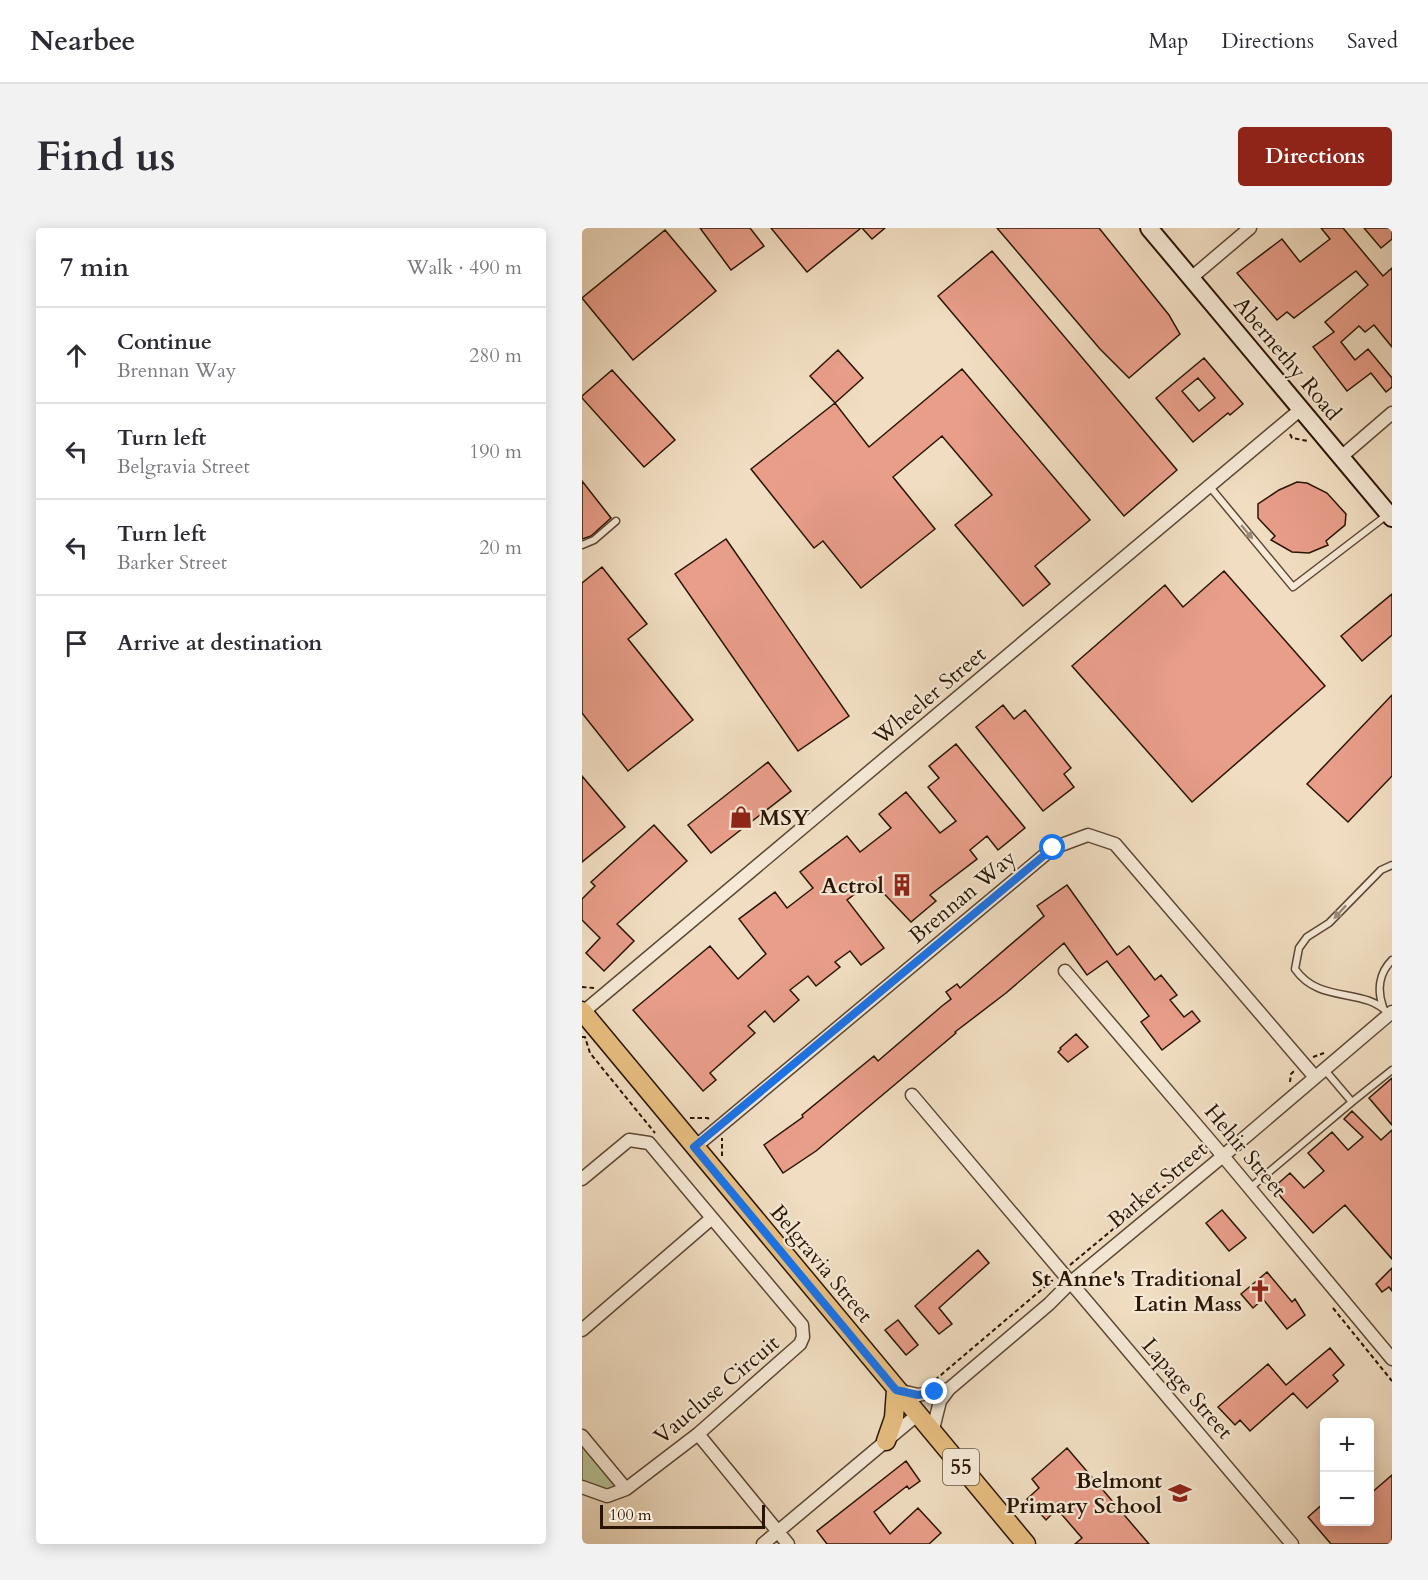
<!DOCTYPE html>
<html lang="en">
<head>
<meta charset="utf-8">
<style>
	:root { --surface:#fff; --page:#f2f2f3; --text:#2b2b33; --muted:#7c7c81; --line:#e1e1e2; --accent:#8f2418 }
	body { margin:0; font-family:Cardo,serif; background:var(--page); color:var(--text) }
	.controls { position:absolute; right:18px; bottom:18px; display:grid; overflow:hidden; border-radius:6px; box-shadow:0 3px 15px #0003 }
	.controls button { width:54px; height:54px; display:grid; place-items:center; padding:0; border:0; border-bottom:2px solid var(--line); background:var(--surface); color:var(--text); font:30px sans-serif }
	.scale { position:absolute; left:18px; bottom:15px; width:165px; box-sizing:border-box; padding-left:6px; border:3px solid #2a1504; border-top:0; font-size:16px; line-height:21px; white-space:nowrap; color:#2a1504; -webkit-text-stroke:4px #f6ead7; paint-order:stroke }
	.stop { position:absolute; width:18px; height:18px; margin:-14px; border:4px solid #1a73e8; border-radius:50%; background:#fff }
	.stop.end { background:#1a73e8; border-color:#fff; box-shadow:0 2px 6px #0008 }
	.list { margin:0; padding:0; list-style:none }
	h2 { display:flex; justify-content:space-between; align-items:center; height:78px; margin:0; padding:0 24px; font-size:26px }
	h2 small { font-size:20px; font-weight:400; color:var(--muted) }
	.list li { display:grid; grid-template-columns:39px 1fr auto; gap:18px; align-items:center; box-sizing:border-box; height:96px; padding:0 24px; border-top:2px solid var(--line) }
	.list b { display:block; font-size:22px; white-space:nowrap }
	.list p { margin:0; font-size:20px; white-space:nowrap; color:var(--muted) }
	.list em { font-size:20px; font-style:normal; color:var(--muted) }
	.icon { flex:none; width:33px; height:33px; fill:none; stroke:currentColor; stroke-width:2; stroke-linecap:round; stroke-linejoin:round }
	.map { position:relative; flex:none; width:810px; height:1316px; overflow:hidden; border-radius:6px }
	header { display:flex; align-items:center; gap:36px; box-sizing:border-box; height:84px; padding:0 30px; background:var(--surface); border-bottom:2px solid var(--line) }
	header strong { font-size:28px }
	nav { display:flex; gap:33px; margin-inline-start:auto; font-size:21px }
	.intro { display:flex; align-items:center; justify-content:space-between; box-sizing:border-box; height:144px; padding:0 36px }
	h1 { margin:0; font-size:42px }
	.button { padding:15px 27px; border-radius:6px; background:var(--accent); color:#fff; font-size:21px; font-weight:700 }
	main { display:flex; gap:36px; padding:0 36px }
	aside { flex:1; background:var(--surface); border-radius:6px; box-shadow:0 3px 15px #0003 }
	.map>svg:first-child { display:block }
</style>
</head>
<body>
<header>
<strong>Nearbee</strong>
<nav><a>Map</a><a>Directions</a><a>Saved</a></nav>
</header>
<div class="intro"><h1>Find us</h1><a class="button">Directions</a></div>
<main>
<aside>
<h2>7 min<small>Walk · 490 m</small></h2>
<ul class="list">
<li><svg class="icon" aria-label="ahead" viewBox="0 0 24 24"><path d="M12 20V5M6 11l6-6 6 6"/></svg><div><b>Continue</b><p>Brennan Way</p></div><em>280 m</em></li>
<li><svg class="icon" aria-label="left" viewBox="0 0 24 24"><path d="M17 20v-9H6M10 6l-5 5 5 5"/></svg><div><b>Turn left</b><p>Belgravia Street</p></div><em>190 m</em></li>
<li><svg class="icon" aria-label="left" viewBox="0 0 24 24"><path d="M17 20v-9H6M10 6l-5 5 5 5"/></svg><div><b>Turn left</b><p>Barker Street</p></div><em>20 m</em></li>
<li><svg class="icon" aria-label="arrive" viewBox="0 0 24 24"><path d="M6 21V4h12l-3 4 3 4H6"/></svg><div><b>Arrive at destination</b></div></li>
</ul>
</aside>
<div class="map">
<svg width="810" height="1316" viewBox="0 0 810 1316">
	<rect width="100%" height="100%" fill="#f1dec2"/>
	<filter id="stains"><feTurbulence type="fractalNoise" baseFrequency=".00333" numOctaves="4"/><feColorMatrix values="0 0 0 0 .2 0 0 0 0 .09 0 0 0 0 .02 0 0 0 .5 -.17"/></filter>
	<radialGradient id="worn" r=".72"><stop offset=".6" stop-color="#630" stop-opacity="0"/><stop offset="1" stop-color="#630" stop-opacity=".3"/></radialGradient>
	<path fill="#b7c296" stroke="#706c4d" stroke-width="1.5" d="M 0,1208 L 44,1261 L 25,1268 L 0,1259 Z"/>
	<path fill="#e99e8a" stroke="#2a1504" stroke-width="1.5" fill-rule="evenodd" d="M 118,0 L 168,0 L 182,18 L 149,42 Z
		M 189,0 L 279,0 L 225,44 Z
		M 280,0 L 303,0 L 290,11 Z
		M 415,0 L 517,0 L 587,87 L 598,106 L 547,150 L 518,121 Z
		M 739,0 L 761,0 L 801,48 L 810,40 L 810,119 L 792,97 L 783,104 L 777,98 L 759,114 L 773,132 L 786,121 L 810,150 L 810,159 L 804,164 L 789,145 L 765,163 L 731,119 L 752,104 L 743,94 L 786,57 L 774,43 L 712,90 L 705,84 L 695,92 L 655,45 L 700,11 L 718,34 L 748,11 Z
		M 782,0 L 810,0 L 810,11 L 799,20 Z
		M 83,2 L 134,63 L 51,132 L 0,70 Z
		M 410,23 L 595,242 L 542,288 L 356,68 Z
		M 256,122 L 281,150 L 253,175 L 228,148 Z
		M 622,130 L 661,176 L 648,187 L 646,185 L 611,214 L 574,170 ZM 616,150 L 633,170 L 617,183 L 600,163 Z
		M 380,141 L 508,292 L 453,338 L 468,356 L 441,378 L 373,297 L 410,267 L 360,208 L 311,249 L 353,301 L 279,360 L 241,313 L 232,320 L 169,241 L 253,175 L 287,219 Z
		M 30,142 L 93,212 L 62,239 L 0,170 L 0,168 Z
		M 0,253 L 29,290 L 9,308 L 0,311 Z
		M 715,254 L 725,255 L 745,265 L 764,286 L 763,297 L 744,313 L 746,317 L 727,325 L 710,324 L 689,312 L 693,308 L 676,290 L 676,276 L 697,262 Z
		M 144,311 L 267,488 L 216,523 L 93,346 Z
		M 20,339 L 65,396 L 46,411 L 111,492 L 46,543 L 0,485 L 0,355 Z
		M 642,343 L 743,458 L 610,574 L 490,438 L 583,357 L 601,379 Z
		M 810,366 L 810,407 L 780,433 L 759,408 Z
		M 810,467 L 810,548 L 766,594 L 725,556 Z
		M 421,477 L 432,491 L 443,482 L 489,540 L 482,546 L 492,559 L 461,583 L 394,499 Z
		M 374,516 L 443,600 L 416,622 L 405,608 L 388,622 L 395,631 L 348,667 L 354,673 L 329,694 L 290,653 L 265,672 L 302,720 L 279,737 L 268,723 L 253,734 L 258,739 L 234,758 L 226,748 L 208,762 L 217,772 L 192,794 L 183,783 L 166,798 L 173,805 L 128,845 L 134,852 L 121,863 L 51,782 L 128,718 L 156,751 L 184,726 L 157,691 L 193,664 L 205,680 L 231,660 L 218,644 L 265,608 L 278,624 L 309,600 L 297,586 L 324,564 L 358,605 L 374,593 L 346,559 L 357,550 L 347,538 Z
		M 186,534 L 209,563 L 129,625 L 106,597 Z
		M 0,548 L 43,599 L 0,634 Z
		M 72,597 L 105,633 L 35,696 L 52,713 L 22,743 L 4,725 L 18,710 L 0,692 L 0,671 L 13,658 L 9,654 Z
		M 485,657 L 535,727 L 547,718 L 573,752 L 579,747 L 595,767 L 588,772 L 602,789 L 610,783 L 618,793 L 580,822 L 559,794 L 567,788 L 525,733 L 505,747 L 482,715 L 424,765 L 373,804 L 374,805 L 234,923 L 201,945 L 182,917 L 221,889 L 220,887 L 292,828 L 296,833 L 360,778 L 369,771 L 364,764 L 375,756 L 378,760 L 462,688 L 455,678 Z
		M 494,806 L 506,819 L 486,834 L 476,824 L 479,821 L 478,820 Z
		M 810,850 L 810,897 L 787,870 Z
		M 770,883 L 799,912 L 810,902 L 810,1031 L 763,977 L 731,1005 L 691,960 L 708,945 L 722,960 L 742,943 L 726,925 L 750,904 L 766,922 L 781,909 L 762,891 Z
		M 640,982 L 664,1010 L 647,1023 L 624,995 Z
		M 396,1022 L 407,1035 L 357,1080 L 370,1096 L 357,1106 L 333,1078 Z
		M 810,1040 L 810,1063 L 807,1059 L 800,1064 L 794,1056 Z
		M 685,1044 L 710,1074 L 713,1071 L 723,1087 L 705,1101 L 681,1071 L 671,1080 L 659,1066 Z
		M 316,1092 L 336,1117 L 324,1127 L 303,1102 Z
		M 748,1120 L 762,1137 L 751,1147 L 756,1153 L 725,1180 L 711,1165 L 668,1203 L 658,1192 L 653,1197 L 636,1179 L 686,1136 L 704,1157 Z
		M 485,1220 L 567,1316 L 493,1316 L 500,1310 L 475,1281 L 464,1292 L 445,1271 L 457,1260 L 450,1251 Z
		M 324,1233 L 338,1253 L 327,1261 L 325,1258 L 292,1284 L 308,1306 L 336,1280 L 359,1305 L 347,1316 L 245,1316 L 235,1303 Z
		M 810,1247 L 810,1316 L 749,1316 L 726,1289 L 742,1275 L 742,1293 L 788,1293 L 788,1266 Z"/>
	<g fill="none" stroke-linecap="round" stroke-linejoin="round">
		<g stroke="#5c4734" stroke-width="9">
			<path id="lane" d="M 628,259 L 711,359 L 805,287
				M 0,317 L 12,312 L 34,293
				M 801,779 C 795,762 797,745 810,732
				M 807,786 C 782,758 738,777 713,741 L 717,720 L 725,709 L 747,695 L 799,642 L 810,637
				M 770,874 L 810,842
				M 668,960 L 770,874 L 742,841"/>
		</g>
		<g stroke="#5c4734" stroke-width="15">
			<path id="street" d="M 609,50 L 668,0
				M 759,229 L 810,185
				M 483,743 L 641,928 L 810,1131
				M 0,785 L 719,181
				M 330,867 L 710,1316
				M 113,919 L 471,620 L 506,607 L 533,616 L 732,848
				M 0,951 L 47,912 L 67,915 L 220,1097 L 221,1109 L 218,1116 L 116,1206 L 44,1261 L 25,1268 L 0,1259
				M 0,1102 L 130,990
				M 315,1162 L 336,1167 L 367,1161
				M 350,1205 L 358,1173 L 367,1161 L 467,1076 L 488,1055 L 641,928 L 810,784
				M 116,1206 L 206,1316
				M 0,1208 L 44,1261
				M 181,1316 L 335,1187"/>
		</g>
		<g stroke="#2a1504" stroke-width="20">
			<path id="secondary" d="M 567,0 L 810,290"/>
		</g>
		<g stroke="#2a1504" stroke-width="21">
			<path id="primary" d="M 0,783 L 444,1316
				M 304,1213 L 312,1190 L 314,1162"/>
		</g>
		<path stroke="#2a1504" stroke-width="2" stroke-dasharray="4.5 3" stroke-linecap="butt" d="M 708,206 L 710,210 L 726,213
			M 0,759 L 12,760
			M 0,809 L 3,809 L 8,825 L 73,905
			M 731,829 L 742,825
			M 708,854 L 709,846 L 712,843
			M 108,890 L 126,890 L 128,894
			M 140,928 L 140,910
			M 488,1037 L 624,924
			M 751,1080 L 810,1153
			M 353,1152 L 472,1051"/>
		<use href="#lane" stroke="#f6ead7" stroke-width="6"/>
		<use href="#street" stroke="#f6ead7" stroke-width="12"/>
		<use href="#secondary" stroke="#f6ead7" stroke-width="16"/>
		<use href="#primary" stroke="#e8bf81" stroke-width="18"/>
	</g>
	<defs><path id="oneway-solid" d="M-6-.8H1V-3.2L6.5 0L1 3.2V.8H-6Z" transform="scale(1.5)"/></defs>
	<g fill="#9a8a78">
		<use href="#oneway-solid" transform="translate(665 304) rotate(50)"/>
		<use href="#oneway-solid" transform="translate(758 684) rotate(133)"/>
	</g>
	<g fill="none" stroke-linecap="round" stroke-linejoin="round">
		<path stroke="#1a73e8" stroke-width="8" d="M 353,1164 L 336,1167 L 314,1162 L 112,919 L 471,620"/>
	</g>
	<defs>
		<g id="shop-bare" transform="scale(1.8)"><path d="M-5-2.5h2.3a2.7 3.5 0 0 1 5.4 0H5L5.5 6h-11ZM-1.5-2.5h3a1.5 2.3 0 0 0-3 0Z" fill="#8f2418" stroke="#f6ead7" stroke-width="2.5" paint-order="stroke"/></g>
		<g id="building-bare" transform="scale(1.8)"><path d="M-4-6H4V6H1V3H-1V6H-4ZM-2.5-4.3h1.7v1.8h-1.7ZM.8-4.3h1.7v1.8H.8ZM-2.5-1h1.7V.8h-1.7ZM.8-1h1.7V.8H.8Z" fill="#8f2418" stroke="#f6ead7" stroke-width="2.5" paint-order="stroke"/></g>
		<g id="church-bare" transform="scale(1.8)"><path d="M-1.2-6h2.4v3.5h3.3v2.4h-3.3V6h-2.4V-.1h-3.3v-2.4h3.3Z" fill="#8f2418" stroke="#f6ead7" stroke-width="2.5" paint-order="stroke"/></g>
		<g id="school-bare" transform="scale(1.8)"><path d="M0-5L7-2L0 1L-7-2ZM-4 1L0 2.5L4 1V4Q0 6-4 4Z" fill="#8f2418" stroke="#f6ead7" stroke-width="2.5" paint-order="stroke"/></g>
	</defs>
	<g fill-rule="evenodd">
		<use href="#shop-bare" x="159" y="589"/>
		<use href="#building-bare" x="320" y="657"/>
		<use href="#church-bare" x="678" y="1063"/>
		<use href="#school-bare" x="598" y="1265"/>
	</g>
	<g text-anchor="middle" stroke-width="4.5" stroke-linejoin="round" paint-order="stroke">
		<rect fill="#f6ead7" stroke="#675543" stroke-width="1.5" x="361" y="1221" width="36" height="36" rx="4.5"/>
		<g font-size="21" font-weight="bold" fill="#2a1504">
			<text x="379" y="1246">55</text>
		</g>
		<g font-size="22" fill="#2a1504" stroke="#f6ead7">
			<text transform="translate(706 130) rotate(50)" y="8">Abernethy Road</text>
			<text transform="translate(347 467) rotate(-40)" y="8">Wheeler Street</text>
			<text transform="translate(380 668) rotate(-40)" y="8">Brennan Way</text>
			<text transform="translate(664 922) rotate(50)" y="8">Hehir Street</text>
			<text transform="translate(575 956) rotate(-40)" y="8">Barker Street</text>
			<text transform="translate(240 1035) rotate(50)" y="8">Belgravia Street</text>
			<text transform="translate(606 1160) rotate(49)" y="8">Lapage Street</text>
			<text transform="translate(134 1161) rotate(-40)" y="8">Vaucluse Circuit</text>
		</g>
		<g font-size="22" font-weight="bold" fill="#2a1504" stroke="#f6ead7" text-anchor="end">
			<text x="177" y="597" text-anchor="start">MSY</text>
			<text x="302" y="665">Actrol</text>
			<text x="660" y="1058">St Anne's Traditional<tspan x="660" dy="25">Latin Mass</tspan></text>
			<text x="580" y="1260">Belmont<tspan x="580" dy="25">Primary School</tspan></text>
		</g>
	</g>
	<rect width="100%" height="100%" filter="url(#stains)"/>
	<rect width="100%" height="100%" fill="url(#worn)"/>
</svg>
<div class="controls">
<button>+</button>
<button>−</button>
</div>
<div class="scale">100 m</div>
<div class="stop" style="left:471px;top:620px"></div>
<div class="stop end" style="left:353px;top:1164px"></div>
</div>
</main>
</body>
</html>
